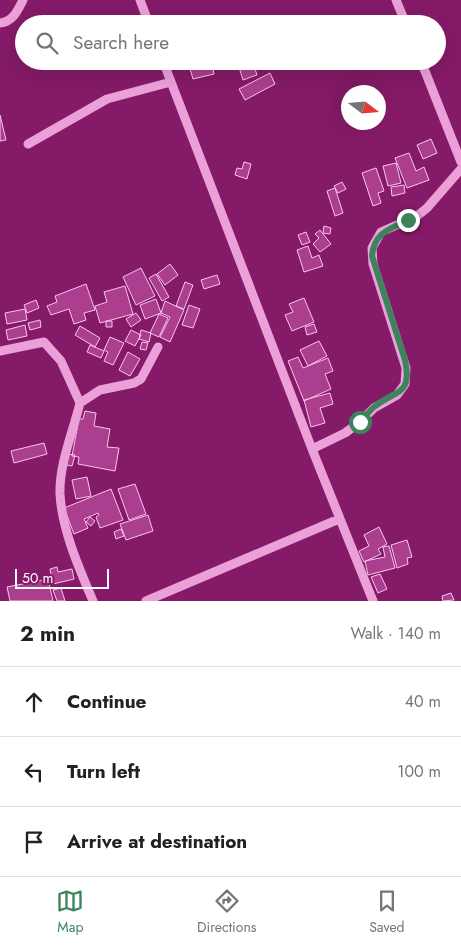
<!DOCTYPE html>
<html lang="en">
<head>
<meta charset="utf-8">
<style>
	:root { --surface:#fff; --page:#f6f6f6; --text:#202124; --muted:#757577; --line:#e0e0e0; --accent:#3b845c }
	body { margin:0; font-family:Jost,sans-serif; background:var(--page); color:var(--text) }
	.compass { position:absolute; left:341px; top:85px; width:45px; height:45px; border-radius:50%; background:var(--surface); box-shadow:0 5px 20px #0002; rotate:106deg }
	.scale { position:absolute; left:15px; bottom:12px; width:94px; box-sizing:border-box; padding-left:5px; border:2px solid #fff; border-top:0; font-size:14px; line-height:18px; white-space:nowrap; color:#fff; -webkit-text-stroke:4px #851a68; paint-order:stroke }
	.stop { position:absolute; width:15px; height:15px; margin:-11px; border:4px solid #3b845c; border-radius:50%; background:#fff }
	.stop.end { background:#3b845c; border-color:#fff; box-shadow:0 1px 5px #0008 }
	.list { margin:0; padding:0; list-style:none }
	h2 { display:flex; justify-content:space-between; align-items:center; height:65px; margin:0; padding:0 20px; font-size:21px }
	h2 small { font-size:16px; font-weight:400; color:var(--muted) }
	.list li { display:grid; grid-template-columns:32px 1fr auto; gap:15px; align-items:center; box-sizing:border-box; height:70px; padding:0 20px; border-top:1px solid var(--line) }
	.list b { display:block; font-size:19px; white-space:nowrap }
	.list em { font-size:16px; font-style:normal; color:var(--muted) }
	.icon { flex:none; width:28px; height:28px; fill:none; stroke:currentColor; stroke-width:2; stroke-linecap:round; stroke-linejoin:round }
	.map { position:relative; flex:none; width:461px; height:601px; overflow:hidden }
	.search { position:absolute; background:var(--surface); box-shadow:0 5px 20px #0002; left:15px; right:15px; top:15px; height:55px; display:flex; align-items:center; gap:12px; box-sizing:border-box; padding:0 18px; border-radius:28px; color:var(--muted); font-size:19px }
	.sheet { height:275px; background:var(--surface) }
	nav { display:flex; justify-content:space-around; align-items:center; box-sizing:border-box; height:70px; border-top:1px solid var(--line); background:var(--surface); font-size:14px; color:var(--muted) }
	nav a { display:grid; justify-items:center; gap:2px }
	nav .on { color:var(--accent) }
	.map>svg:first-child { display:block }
</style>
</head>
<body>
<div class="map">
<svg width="461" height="601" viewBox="0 0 461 601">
	<rect width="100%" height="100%" fill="#851a68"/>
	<path fill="#ac3e8f" stroke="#f9c5eb" d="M 225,61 L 239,61 L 226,65 Z
		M 212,63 L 214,74 L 193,79 L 190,69 Z
		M 253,63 L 257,75 L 243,80 L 239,67 Z
		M 270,73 L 275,84 L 245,100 L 239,89 Z
		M 0,115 L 6,140 L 0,141 Z
		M 431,139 L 437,153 L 423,159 L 417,145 Z
		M 409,153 L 416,171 L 424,167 L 429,180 L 407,188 L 395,158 Z
		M 244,162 L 251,164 L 247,179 L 235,175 L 237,168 L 242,169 Z
		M 396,163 L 401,183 L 388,186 L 383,166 Z
		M 376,168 L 384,191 L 378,193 L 381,203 L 373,206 L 362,173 Z
		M 342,182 L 346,189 L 338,193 L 334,186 Z
		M 404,185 L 405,193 L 392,196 L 391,187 Z
		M 335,188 L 343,213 L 335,216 L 327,191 Z
		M 324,226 L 331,228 L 330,234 L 323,233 Z
		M 320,230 L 331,244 L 320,252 L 313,244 L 319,238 L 315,234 Z
		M 306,232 L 310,242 L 302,245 L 298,235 Z
		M 308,246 L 312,258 L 319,255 L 323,266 L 304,272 L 297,250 Z
		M 170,264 L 178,275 L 165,285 L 157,274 Z
		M 141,268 L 155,296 L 136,305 L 123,277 Z
		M 156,274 L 169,297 L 162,301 L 149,278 Z
		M 217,275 L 220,284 L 204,289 L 201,280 Z
		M 185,282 L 193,285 L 184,309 L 176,306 Z
		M 86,284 L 95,310 L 84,313 L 86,320 L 74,324 L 69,309 L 51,315 L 47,306 L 57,302 L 55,296 Z
		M 125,286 L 133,314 L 100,323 L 95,306 L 107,302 L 104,292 Z
		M 304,298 L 314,322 L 292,331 L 285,315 L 293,312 L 289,304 Z
		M 156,299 L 161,313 L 145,319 L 140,305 Z
		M 36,300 L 39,308 L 27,313 L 24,305 Z
		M 165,301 L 184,310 L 170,342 L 160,337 L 170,317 L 161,313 Z
		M 189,305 L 200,309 L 193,328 L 182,325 Z
		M 25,309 L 27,320 L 7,324 L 5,313 Z
		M 136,313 L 141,320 L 131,327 L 126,319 Z
		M 159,314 L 168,318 L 159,337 L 150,333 Z
		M 40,320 L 41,327 L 30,330 L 28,323 Z
		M 106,321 L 112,321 L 112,327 L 106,327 Z
		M 314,324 L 317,332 L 307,335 L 305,327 Z
		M 25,325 L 27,336 L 8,340 L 6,330 Z
		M 80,326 L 100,338 L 95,347 L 75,335 Z
		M 131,330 L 141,335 L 135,346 L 125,341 Z
		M 141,330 L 151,333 L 149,342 L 139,339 Z
		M 110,337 L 124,343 L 113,365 L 104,361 L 108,352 L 104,350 Z
		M 319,341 L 327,356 L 308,366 L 300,350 Z
		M 142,342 L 148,343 L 146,350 L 140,349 Z
		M 90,345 L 104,351 L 101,358 L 87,352 Z
		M 128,352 L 140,359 L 130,376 L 119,370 Z
		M 298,357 L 303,368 L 328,358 L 333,371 L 325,374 L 331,389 L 304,401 L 288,361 Z
		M 330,393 L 333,404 L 320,408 L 325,423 L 311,427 L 304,400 Z
		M 85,411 L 96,413 L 94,426 L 110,429 L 107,447 L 119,448 L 115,471 L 78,464 L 79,457 L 72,456 L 79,419 L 83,419 Z
		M 44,443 L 47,454 L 14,463 L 11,451 Z
		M 68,454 L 75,455 L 72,466 L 66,465 Z
		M 87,477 L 91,496 L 76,499 L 72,480 Z
		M 135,484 L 146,514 L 129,520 L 118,489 Z
		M 111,489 L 123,520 L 100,528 L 96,517 L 99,515 L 98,513 L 84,519 L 88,528 L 74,534 L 64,508 Z
		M 148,515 L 153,531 L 126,540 L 120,524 Z
		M 90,517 L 95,521 L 91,526 L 86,522 Z
		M 379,527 L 387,544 L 378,549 L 381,554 L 364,562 L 359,551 L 369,546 L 364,535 Z
		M 121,529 L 124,536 L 116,539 L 114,532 Z
		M 407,540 L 412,557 L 407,558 L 408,564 L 397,568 L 391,545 Z
		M 389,546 L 395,568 L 368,575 L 365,561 L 385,557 L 383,547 Z
		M 57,567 L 58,572 L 72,569 L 74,579 L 53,584 L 50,569 Z
		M 380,574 L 387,589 L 378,593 L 371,577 Z
		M 48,579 L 53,601 L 10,601 L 7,587 Z
		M 61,588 L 65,601 L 57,601 L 53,590 Z
		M 451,593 L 454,600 L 443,601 L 442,596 Z"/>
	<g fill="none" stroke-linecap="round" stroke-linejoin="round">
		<path stroke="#eca0d8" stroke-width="9" d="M 140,0 L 149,24
			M 396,0 L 406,24
			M 0,23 C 13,22 18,10 23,0
			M 163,61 L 312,449 L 373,601
			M 421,61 L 461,162
			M 28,144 L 107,99 L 171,82
			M 0,351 L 44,342 L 61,361 L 80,403
			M 312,449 L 345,433 L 360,422 L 374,408 L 397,395 L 405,384 L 406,368 L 373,264 L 372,248 L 381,232 L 417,216 L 427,208 L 461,169
			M 93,601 C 79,568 62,530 60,494 C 59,464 73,432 80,403 L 100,390 L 134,383 L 141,379 L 158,347
			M 146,601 L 339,519"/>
	</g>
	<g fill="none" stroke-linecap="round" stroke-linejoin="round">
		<path stroke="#3b845c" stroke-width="6" d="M 360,422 C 365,417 369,411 374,407 C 395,390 413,396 405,360 L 372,256 C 374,233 389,229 408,220"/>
	</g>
</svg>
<svg class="compass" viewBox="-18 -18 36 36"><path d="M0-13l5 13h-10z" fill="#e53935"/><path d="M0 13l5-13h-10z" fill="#757577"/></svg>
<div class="scale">50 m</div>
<div class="stop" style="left:360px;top:422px"></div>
<div class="stop end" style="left:408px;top:220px"></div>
<div class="search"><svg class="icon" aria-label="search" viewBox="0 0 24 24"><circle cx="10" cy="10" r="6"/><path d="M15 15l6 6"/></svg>Search here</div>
</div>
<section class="sheet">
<h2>2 min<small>Walk · 140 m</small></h2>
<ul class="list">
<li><svg class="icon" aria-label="ahead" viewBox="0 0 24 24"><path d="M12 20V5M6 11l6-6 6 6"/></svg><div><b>Continue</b></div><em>40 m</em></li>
<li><svg class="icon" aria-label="left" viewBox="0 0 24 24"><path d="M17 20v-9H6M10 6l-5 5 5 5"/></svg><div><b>Turn left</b></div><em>100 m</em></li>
<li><svg class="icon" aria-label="arrive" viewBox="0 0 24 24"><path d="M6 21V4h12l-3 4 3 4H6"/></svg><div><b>Arrive at destination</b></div></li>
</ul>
</section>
<nav>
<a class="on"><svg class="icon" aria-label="map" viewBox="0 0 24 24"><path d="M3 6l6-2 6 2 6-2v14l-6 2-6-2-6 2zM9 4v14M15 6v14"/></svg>Map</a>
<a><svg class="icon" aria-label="directions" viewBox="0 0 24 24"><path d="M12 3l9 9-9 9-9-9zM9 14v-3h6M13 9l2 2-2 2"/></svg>Directions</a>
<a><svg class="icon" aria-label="saved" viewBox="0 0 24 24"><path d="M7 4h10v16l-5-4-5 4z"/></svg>Saved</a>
</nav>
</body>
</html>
